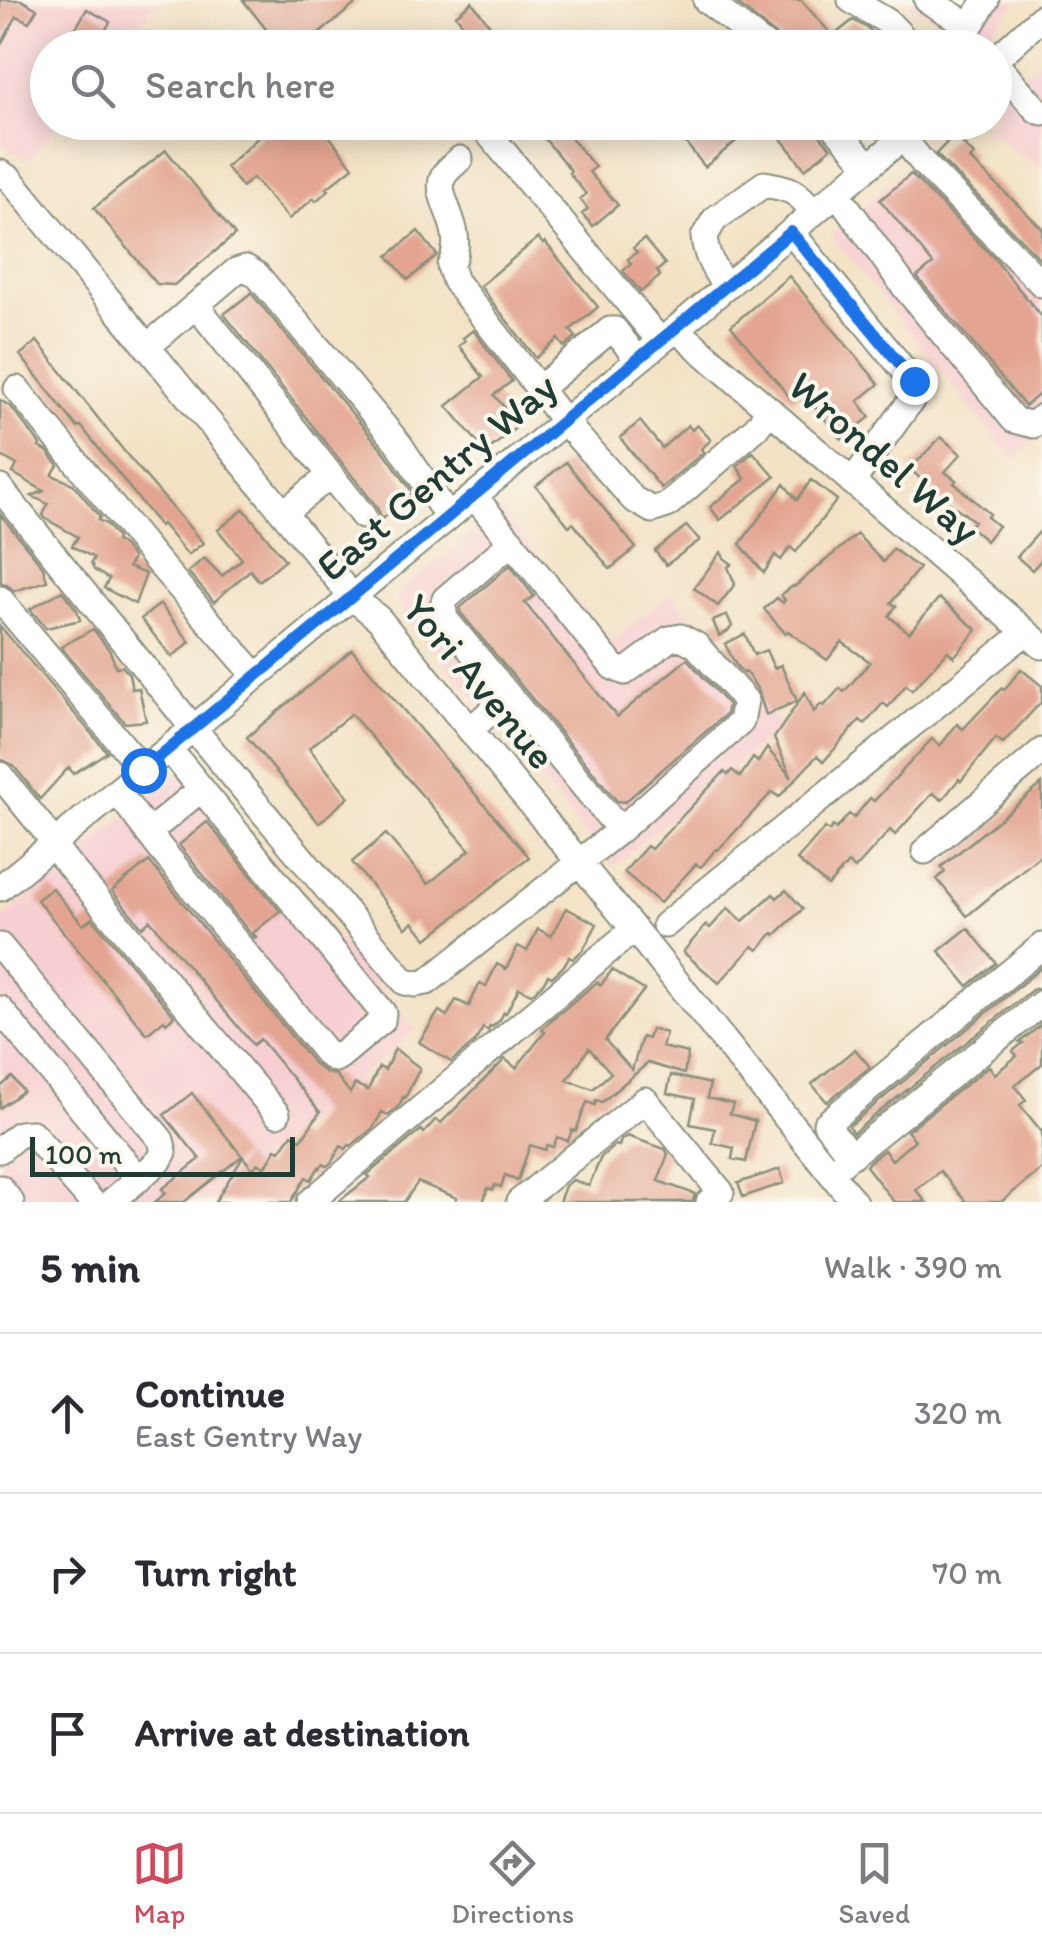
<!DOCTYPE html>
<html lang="en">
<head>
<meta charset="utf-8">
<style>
	:root { --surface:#fff; --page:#f2f2f3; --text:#2b2b33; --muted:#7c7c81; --line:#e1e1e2; --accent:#d1495b }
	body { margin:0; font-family:Itim,sans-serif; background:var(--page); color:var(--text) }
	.scale { position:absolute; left:30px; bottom:25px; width:265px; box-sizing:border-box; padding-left:10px; border:5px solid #1f3d34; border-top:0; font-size:28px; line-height:35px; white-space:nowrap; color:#1f3d34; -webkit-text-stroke:8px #fbf7ec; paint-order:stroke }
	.stop { position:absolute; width:30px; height:30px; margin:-22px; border:8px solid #1a73e8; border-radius:50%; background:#fff }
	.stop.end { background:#1a73e8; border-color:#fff; box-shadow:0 2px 10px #0008 }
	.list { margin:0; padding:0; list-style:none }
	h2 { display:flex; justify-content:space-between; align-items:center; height:130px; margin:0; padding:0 40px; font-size:42px }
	h2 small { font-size:32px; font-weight:400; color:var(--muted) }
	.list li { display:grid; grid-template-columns:65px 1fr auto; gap:30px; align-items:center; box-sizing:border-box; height:160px; padding:0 40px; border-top:2px solid var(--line) }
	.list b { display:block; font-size:38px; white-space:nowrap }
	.list p { margin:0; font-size:32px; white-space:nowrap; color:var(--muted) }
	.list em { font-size:32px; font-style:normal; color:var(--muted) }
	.icon { flex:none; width:55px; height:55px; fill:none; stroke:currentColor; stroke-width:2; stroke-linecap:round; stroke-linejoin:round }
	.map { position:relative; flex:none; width:1042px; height:1202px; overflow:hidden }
	.search { position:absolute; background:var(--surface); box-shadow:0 5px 25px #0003; left:30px; right:30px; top:30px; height:110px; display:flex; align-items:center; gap:25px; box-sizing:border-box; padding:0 35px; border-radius:55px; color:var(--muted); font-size:38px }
	.sheet { height:610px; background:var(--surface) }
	nav { display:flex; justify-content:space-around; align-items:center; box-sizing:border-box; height:140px; border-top:2px solid var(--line); background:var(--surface); font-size:28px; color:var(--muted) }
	nav a { display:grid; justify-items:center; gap:5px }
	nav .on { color:var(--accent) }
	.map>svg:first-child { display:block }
</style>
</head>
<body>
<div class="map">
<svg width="1042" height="1202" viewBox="0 0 1042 1202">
	<rect width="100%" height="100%" fill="#fbf7ec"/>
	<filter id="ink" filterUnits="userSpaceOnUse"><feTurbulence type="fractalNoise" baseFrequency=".01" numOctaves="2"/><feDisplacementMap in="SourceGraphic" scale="20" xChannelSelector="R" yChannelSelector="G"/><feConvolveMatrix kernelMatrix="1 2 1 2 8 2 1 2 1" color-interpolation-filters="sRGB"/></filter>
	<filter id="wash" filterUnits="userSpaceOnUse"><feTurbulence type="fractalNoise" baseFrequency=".0048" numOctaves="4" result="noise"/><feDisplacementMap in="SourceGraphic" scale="40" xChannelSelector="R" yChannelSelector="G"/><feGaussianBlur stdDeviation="2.25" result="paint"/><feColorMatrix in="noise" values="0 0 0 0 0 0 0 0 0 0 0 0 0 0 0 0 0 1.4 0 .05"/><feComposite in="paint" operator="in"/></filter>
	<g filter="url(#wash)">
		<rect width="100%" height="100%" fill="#f3e2c5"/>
		<path fill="#f7cfd2" d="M 0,0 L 158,0 L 120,47 L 48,48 L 48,122 L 59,123 L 29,160 L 0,143 Z
			M 903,0 L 1019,0 L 977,43 Z
			M 1042,58 L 1042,170 L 977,123 L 994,122 L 995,95 Z
			M 920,155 L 1042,273 L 1042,433 L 1013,460 L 831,235 Z
			M 500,510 L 610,643 L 672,592 L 781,727 L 612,867 L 397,603 L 399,592 Z
			M 188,764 L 416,1030 L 211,1202 L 0,1202 L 0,921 Z"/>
		<g id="blocks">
			<path fill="#e3a591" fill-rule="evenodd" d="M 0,0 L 21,0 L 37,9 L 29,22 L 17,16 L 0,46 Z
				M 243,0 L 360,0 L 302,48 L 281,48 Z
				M 733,0 L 801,0 L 833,36 L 853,20 L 869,29 L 883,48 L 791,48 Z
				M 472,2 L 507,48 L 464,48 L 474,39 L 456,15 Z
				M 87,9 L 110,22 L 95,48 L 90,48 L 71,36 Z
				M 275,122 L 316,122 L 321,129 L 323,128 L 353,167 L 327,188 L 329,190 L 316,201 L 314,198 L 289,219 L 253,178 L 242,187 L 226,167 Z
				M 531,122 L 558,122 L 595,167 L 589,172 L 618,205 L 593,226 L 582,214 L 588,209 L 580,199 L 586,194 L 569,173 L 571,171 Z
				M 669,122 L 759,122 L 705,167 Z
				M 768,122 L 814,122 L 818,133 L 831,148 L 805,169 Z
				M 954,135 L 974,155 L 970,159 L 1042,228 L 1042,261 L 936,154 Z
				M 166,150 L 235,235 L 174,285 L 157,284 L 94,208 Z
				M 911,174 L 992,256 L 1042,317 L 1042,392 L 1025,406 L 917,277 L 933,264 L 880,200 Z
				M 418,231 L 437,255 L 408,280 L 388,256 Z
				M 538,238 L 543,244 L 545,242 L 598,307 L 570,330 L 576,337 L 564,347 L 558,339 L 536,358 L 480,286 Z
				M 644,239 L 665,264 L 657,271 L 660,276 L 641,292 L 623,271 L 631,264 L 628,259 L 637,252 L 633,248 Z
				M 789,276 L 879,384 L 858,401 L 870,417 L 842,439 L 802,392 L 792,400 L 731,326 Z
				M 251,293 L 386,454 L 413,493 L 382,519 L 376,506 L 224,314 Z
				M 473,330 L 512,381 L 494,395 L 519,425 L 486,452 L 447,406 L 483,377 L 459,346 L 465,341 L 463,338 Z
				M 37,341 L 128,456 L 203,543 L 188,555 L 162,524 L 160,526 L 147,510 L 81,426 L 78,428 L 20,355 Z
				M 0,400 L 11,407 L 40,444 L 39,447 L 47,451 L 58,465 L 52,475 L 73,484 L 100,517 L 98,520 L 106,524 L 117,538 L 116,541 L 123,546 L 133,558 L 128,567 L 146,574 L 135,604 L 104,588 L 109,579 L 94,570 L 91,563 L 94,558 L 72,546 L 78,537 L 46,519 L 43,515 L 48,504 L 32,496 L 44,491 L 13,473 L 17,465 L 0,455 Z
				M 640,421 L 662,448 L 688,425 L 692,430 L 697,425 L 711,440 L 701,449 L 704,452 L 661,488 L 620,438 Z
				M 941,437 L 961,454 L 945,472 L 956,480 L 954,483 L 990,514 L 987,517 L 998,526 L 986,541 L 969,526 L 974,521 L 950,503 L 947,507 L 935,499 L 938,495 L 910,469 Z
				M 753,452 L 775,477 L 720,520 L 710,507 L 745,479 L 737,466 Z
				M 566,462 L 636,548 L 610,569 L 573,523 L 569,526 L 536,486 Z
				M 811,480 L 837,500 L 796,552 L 790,547 L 781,560 L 775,555 L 764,573 L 740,544 L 784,484 L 797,500 Z
				M 244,509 L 285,560 L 259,581 L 250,570 L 214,602 L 188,572 L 204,558 L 222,576 L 242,559 L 218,530 Z
				M 0,514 L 43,567 L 47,581 L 14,591 L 6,584 L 1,583 Z
				M 686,526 L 700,540 L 666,565 L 655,551 Z
				M 1042,529 L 1042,559 L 1032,570 L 1017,557 Z
				M 857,534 L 883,562 L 893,549 L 919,568 L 891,603 L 896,606 L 889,616 L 909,633 L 939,598 L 977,630 L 954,657 L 948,651 L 912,690 L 906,685 L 888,707 L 883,703 L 865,724 L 860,720 L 824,761 L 817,756 L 779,797 L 772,792 L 718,850 L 716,849 L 701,867 L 696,864 L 660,903 L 624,872 L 647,846 L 651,849 L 724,772 L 728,775 L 732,770 L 740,777 L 753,758 L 758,762 L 767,748 L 792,778 L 774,738 L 805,692 L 814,712 L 821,704 L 824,706 L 840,688 L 844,692 L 870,662 L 842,642 L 827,660 L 788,631 L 785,633 L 764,609 L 777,598 L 783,603 L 785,600 L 781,595 L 793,586 L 794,587 Z
				M 721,552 L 724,558 L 732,564 L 728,567 L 735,584 L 718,606 L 694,588 Z
				M 510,565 L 534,596 L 525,603 L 617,717 L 687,659 L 728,705 L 726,714 L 625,802 L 617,801 L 460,612 L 460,608 Z
				M 62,591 L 77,610 L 80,620 L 46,628 L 30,609 Z
				M 160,604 L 190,642 L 172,657 L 141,619 Z
				M 727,615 L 732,626 L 728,631 L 719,636 L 713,621 Z
				M 0,626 L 107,752 L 73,774 L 69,767 L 40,799 L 13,765 L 0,759 Z
				M 93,629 L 110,651 L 116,667 L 122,666 L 129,674 L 132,689 L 139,688 L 146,721 L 125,723 L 61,647 Z
				M 745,634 L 754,655 L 766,650 L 774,668 L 781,665 L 797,701 L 766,715 L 758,690 L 746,672 L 743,673 L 736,665 L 725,644 Z
				M 352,650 L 529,857 L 427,939 L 413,922 L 406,928 L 352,862 L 386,834 L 428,884 L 470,850 L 351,714 L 309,748 L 349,797 L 319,823 L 247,737 Z
				M 1021,669 L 1042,686 L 1042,701 L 1003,743 L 996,738 L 961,781 L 959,779 L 942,800 L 933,793 L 895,835 L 890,830 L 855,869 L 848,863 L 828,886 L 797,860 L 825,828 L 829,831 L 833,826 L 836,829 L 849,814 L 854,818 L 870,798 L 874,801 L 932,739 L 940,746 L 957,724 L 963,729 L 1002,688 L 1004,690 Z
				M 1042,784 L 1042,854 L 967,916 L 937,879 L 945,872 L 941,867 Z
				M 207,822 L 280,911 L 253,933 L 256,937 L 254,938 L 179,845 Z
				M 149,861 L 315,1065 L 327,1073 L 336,1075 L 350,1093 L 355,1084 L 368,1090 L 379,1067 L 385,1070 L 395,1049 L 420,1068 L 405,1098 L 403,1097 L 399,1106 L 388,1115 L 382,1112 L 373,1128 L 351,1146 L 349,1145 L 346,1149 L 341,1146 L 331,1163 L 327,1166 L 323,1164 L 320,1168 L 319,1167 L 311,1180 L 306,1177 L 291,1202 L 215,1202 L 243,1157 L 253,1169 L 258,1163 L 265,1168 L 276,1149 L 280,1151 L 292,1134 L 301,1140 L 320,1112 L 260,1039 L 253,1045 L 150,920 L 142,927 L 112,891 Z
				M 52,888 L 83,925 L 92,918 L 174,1016 L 166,1023 L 164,1020 L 147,1034 L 37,900 Z
				M 786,890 L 803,909 L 775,935 L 773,933 L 758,950 L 753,946 L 719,983 L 683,952 L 706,925 L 710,928 L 728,908 L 743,921 L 773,894 L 777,898 Z
				M 566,908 L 597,924 L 583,950 L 573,959 L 569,957 L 563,967 L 552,977 L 548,975 L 542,985 L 531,994 L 519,988 L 506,1013 L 504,1012 L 500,1020 L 492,1027 L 490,1026 L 488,1031 L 483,1028 L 475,1042 L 451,1062 L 419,1042 L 439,1011 L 447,1016 L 456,1000 L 469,1006 L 480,983 L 486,986 L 497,964 L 506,969 L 518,946 L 527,951 L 538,929 L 551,936 Z
				M 968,928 L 996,963 L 968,986 L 939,951 Z
				M 1042,967 L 1042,987 L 1032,990 L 853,1133 L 849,1126 Z
				M 612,970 L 644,990 L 605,1040 L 632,1070 L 642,1037 L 648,1039 L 651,1029 L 666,1033 L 662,1047 L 688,1053 L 684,1074 L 648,1063 L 602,1102 L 596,1100 L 595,1105 L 587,1102 L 576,1131 L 572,1130 L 568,1141 L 557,1137 L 553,1147 L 547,1145 L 545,1150 L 530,1145 L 518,1180 L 505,1175 L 501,1187 L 495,1185 L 493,1190 L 488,1188 L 483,1202 L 455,1202 L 457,1198 L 418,1182 L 404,1202 L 338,1202 L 370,1177 L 367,1175 L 421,1130 L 424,1133 L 435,1120 L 441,1123 L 505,1059 L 516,1068 L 545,1032 L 542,1030 L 551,1020 L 597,982 L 601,985 ZM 589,1048 L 611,1073 L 593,1089 L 567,1080 Z
				M 1042,1024 L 1042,1064 L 1015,1086 L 1026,1100 L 1020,1105 L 1042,1132 L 1042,1169 L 1001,1202 L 966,1202 L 940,1171 L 916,1190 L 926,1202 L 894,1202 L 866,1166 L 869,1162 L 884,1150 L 892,1160 L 915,1140 L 907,1131 L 989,1066 L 995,1074 L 1017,1056 L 1013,1051 L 1023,1043 L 1020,1042 Z
				M 855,1049 L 870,1067 L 827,1102 L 812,1084 Z
				M 671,1075 L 710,1084 L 707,1098 L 733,1104 L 730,1114 L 755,1121 L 746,1162 L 732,1159 L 734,1148 L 712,1143 L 715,1129 L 690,1124 L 695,1099 L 667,1093 Z
				M 12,1077 L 23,1091 L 0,1108 L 0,1087 Z
				M 192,1093 L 242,1156 L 184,1202 L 155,1202 L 166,1193 L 162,1189 L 200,1159 L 164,1115 Z
				M 627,1136 L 665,1149 L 668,1154 L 658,1181 L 695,1194 L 693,1202 L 559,1202 L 565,1186 L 573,1180 L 589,1186 L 601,1157 L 615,1145 L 619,1146 L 621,1140 Z
				M 780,1169 L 784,1183 L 743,1197 L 738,1183 Z"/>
		</g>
	</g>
	<g filter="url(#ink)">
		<use href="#blocks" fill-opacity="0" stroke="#89907c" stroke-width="2.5"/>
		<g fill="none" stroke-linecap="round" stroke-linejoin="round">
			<g stroke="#89907c" stroke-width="29">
				<path id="minor" d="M 706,0 L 768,48
					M 851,0 L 888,22 L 913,48
					M 927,0 L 970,26 L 986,0
					M 994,61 L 1042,17
					M 994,62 L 1037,110 L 1042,112
					M 479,122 L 660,341
					M 830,122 L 869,166
					M 903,138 L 923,163 L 1042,284
					M 460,159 C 455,164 446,170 443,177 C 433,200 469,228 450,266 L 455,281 L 564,421 L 633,499 L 652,510 L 667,505 L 756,428 L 770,410
					M 0,173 L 10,179 L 352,597 L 379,619 L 647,945 L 854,1202
					M 837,193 L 904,286 L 1014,420 L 1033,425 L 1042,417
					M 791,232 L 913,381 L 913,398 L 852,482
					M 726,287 C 715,271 706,257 704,237 L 715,219 L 764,184 C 792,189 796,190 814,212
					M 196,305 L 363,516
					M 676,329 L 1042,646
					M 147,347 L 236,271 L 246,268 L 257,275 L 399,444 L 448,517
					M 17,389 L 155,559 L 256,676
					M 539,389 L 610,330 L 615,330 L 638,360
					M 0,488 L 193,728 L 405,982 L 415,984 L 427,982 L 620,830 L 741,722 L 745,700 L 696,645 L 681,637 L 669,639 L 625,672 L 613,667 L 474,496
					M 283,513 L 331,475
					M 512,542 L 445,599 L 443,606 L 445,619 L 620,830
					M 0,599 L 143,770
					M 470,730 L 508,696
					M 0,775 L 55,843
					M 117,791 L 156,843 L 328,1055 L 335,1059 L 340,1056 L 382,1021 L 383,1013 L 169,749
					M 148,833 L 201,789
					M 52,845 L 277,1114
					M 925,851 L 1042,751
					M 0,888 L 676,329 L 921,122
					M 665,925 L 1026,632
					M 0,946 L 161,1140 L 164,1152 L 159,1161 L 111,1202
					M 0,1009 L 139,1179
					M 0,1150 L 19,1134 L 32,1133 L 92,1202
					M 851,1156 L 826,1124 L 1042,946
					M 839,1165 L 1042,1003
					M 0,1188 L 11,1202
					M 310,1202 L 634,929
					M 519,1202 L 645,1100 L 721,1192 L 709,1202"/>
			</g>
			<use href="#minor" stroke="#fff" stroke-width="25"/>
		</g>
	</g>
	<g fill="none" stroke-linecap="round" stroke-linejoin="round" filter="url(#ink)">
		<path stroke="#1a73e8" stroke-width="12" d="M 143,770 L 791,232 L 914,381"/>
	</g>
	<g text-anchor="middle" stroke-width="8" stroke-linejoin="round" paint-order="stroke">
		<g font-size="42" fill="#1f3d34" stroke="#fbf7ec">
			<text transform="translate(885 457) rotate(41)" y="15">Wrondel Way</text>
			<text transform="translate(436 476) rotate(-40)" y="15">East Gentry Way</text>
			<text transform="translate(480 681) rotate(50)" y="15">Yori Avenue</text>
		</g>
	</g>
</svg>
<div class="scale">100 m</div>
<div class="stop" style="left:143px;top:770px"></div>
<div class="stop end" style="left:914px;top:381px"></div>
<div class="search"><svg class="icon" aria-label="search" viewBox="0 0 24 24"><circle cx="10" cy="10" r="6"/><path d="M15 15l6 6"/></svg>Search here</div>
</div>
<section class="sheet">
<h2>5 min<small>Walk · 390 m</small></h2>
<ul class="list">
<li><svg class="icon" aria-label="ahead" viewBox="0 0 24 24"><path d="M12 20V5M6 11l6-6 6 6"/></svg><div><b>Continue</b><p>East Gentry Way</p></div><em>320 m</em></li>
<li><svg class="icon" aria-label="right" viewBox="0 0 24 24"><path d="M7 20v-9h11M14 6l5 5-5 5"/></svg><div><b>Turn right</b></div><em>70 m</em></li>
<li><svg class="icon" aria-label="arrive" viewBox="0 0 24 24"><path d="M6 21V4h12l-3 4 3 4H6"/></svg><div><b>Arrive at destination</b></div></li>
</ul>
</section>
<nav>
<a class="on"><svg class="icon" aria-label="map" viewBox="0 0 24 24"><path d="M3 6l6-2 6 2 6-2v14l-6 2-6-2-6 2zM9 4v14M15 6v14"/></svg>Map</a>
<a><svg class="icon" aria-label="directions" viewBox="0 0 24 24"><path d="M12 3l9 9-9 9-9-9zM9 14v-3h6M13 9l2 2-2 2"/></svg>Directions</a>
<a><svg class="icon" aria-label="saved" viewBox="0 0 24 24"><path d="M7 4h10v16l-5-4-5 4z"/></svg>Saved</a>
</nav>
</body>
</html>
